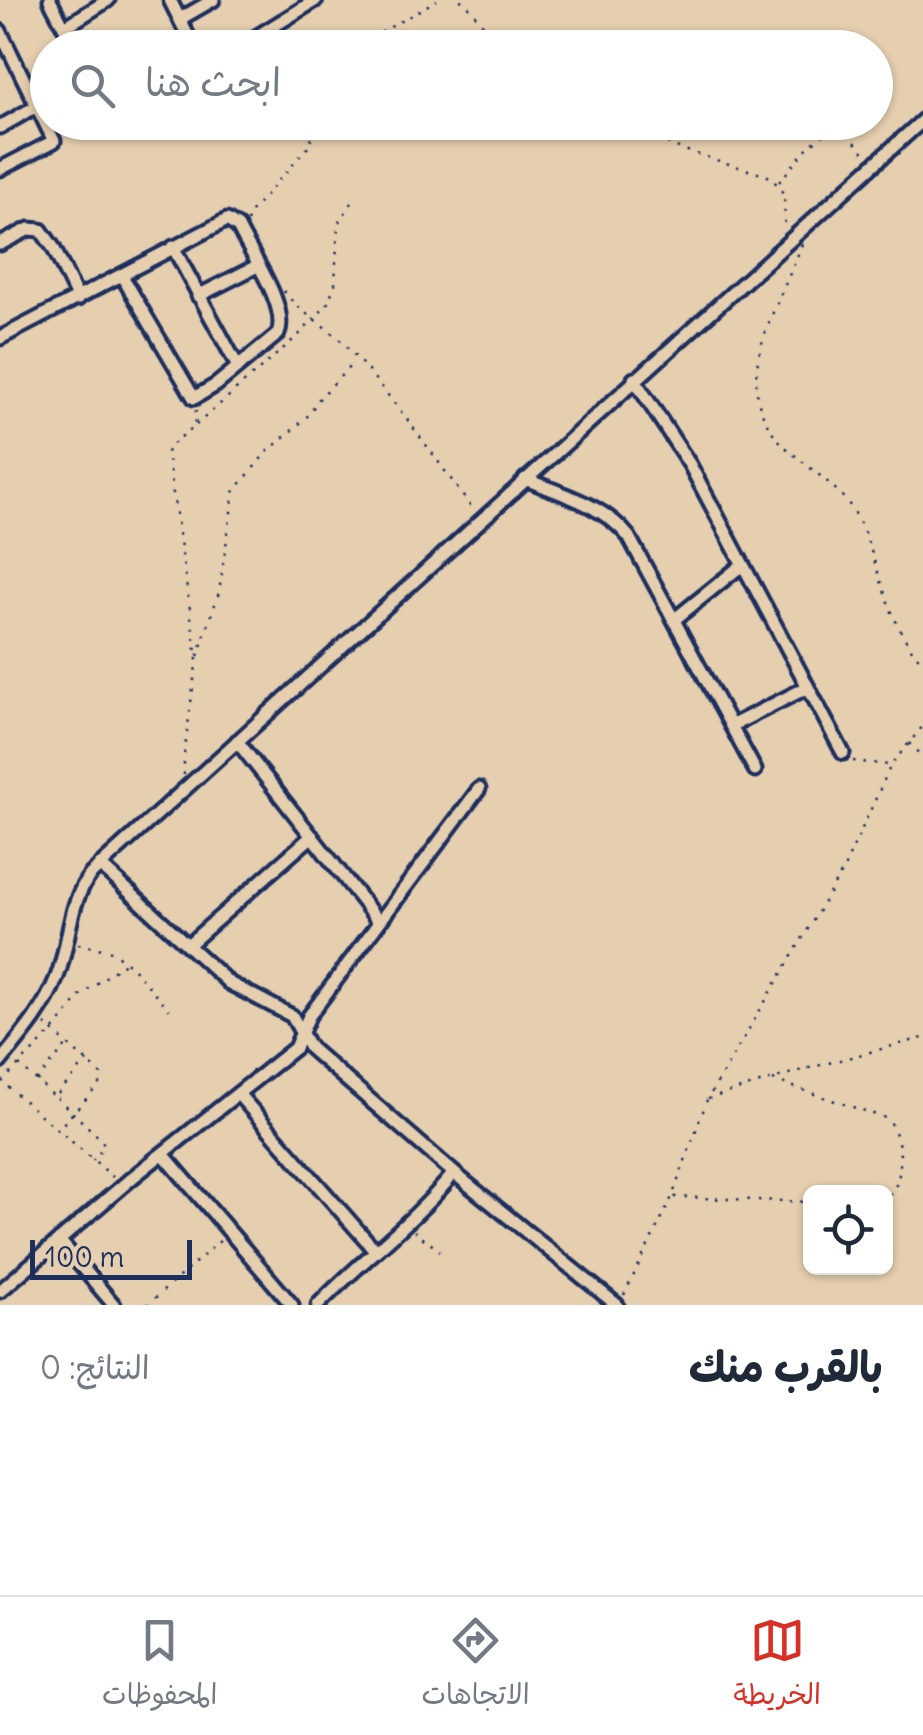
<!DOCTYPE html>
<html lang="ar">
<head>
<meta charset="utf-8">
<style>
	:root { --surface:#fff; --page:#f6f6f7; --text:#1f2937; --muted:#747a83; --line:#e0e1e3; --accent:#d93025 }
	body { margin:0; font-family:Delius,"Playpen Sans Arabic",sans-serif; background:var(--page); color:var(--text); direction:rtl }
	.controls { position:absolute; right:30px; bottom:30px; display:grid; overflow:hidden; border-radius:15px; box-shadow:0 2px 8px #0004 }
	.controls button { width:90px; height:90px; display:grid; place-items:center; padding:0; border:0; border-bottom:2px solid var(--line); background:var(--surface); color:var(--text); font:50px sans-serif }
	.scale { position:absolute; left:30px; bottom:25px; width:162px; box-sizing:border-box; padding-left:10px; border:5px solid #1b2f5e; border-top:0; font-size:28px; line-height:35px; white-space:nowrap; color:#1b2f5e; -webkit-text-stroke:8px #e6cfaf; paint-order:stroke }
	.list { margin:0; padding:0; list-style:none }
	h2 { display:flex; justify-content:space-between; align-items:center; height:130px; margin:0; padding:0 40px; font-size:42px }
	h2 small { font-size:32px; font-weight:400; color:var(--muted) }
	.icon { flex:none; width:55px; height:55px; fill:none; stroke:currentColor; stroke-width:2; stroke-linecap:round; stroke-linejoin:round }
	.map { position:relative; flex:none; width:923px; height:1305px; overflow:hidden; direction:ltr }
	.search { position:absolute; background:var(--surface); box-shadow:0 2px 8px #0004; left:30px; right:30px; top:30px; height:110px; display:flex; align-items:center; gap:25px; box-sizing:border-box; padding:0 35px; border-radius:55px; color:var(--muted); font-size:38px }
	.sheet { height:290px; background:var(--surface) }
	nav { display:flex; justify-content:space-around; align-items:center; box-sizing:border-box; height:140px; border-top:2px solid var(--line); background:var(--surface); font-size:28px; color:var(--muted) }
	nav a { display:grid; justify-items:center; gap:5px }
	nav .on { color:var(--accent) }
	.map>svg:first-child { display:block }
</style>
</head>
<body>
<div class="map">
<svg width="923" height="1305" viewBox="0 0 923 1305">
	<rect width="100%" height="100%" fill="#e6cfaf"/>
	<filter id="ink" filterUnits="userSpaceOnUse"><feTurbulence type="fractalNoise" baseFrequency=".01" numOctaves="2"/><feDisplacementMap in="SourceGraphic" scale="20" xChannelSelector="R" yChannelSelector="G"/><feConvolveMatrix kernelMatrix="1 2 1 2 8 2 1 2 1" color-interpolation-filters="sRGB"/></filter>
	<g filter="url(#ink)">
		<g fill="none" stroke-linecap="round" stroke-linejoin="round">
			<g stroke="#1b2f5e" stroke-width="19">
				<path id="street" d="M 50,0 L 75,48
					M 170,0 L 194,48
					M 180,19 L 213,0
					M 65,27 L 108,0
					M 0,31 L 54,141 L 0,169
					M 238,48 L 316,0
					M 0,127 L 35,107
					M 0,244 L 29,229 L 41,230 L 53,247 L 78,299
					M 173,247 L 238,367
					M 198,296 L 257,266
					M 0,338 L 227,220 L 238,227 C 251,255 289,306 278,334 L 216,385 L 194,398 L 122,276
					M 634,379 L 690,465 L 843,753
					M 525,479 C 561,494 604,505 629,537 L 755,770
					M 675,619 L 742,565
					M 731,726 L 808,687
					M 237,741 L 379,922
					M 100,865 L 229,983 L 292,1016 L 310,1048 L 454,1173 L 617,1305
					M 188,945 L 312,836
					M 0,1062 C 22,1035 44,1010 57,977 C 70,944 68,902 91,874 L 923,120
					M 239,1095 L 375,1250
					M 164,1155 L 292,1305
					M 59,1240 L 114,1305
					M 0,1291 L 133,1177 L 295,1048 L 309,1016 L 479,789
					M 318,1305 C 362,1260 414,1222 454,1173"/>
			</g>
			<path stroke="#1b2f5e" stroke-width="2.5" stroke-dasharray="2.5 8" stroke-linecap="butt" d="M 460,0 L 465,2 L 502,48
				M 354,48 L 437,0
				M 619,122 L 681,149 L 771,177 L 784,194 L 785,229
				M 779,182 L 808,147 L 833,127 L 845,131 L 869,158
				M 247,222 L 251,212 L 309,146 L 316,122
				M 802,244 C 776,315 719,390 792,453 C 815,473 843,490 857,517 C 881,565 885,622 923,663
				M 284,291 C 300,314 324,323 342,342 C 391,394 432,453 473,510
				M 196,425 L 301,333 L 327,305 L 335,284 L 338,223 L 352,203
				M 198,656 L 219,592 L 234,492 L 265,454 L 306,418 L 319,399 L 354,362
				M 909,743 L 923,758
				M 853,761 L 889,765
				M 184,775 L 184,755 L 197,658 L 167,452 L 176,441 L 195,426 L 196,410
				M 78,944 L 112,951 L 133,968 L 169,1010
				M 45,1024 L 101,1074 L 100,1084 L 58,1129
				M 19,1065 L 55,1097 L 87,1061
				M 0,1080 L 113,1177
				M 773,1080 L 888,1119 C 903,1138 906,1184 886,1198
				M 37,1081 L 67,1045
				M 2,1082 L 53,1031 L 82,994 L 126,962
				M 57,1098 L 103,1141 L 102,1149 L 93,1160
				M 708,1099 L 802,1070 L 923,1038
				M 674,1197 L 810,1202
				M 414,1231 L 440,1251
				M 624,1295 L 672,1197 L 707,1100 L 844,868 L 891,765 L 923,726
				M 147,1305 L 221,1240"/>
			<use href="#street" stroke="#e6cfaf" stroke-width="11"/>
		</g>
	</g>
</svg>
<div class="controls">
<button><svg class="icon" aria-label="locate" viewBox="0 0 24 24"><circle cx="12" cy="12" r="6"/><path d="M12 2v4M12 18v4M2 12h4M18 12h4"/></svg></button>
</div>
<div class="scale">100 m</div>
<div class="search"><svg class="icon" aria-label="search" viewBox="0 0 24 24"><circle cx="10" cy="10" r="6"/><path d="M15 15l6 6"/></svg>ابحث هنا</div>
</div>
<section class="sheet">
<h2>بالقرب منك<small>النتائج: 0</small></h2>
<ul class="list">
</ul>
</section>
<nav>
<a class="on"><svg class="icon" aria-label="map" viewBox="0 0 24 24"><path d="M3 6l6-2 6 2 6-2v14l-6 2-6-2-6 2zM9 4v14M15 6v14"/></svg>الخريطة</a>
<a><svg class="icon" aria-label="directions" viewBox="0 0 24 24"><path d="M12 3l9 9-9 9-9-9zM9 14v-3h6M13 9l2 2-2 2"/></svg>الاتجاهات</a>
<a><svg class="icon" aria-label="saved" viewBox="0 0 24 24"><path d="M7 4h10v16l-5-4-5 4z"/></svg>المحفوظات</a>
</nav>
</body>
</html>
